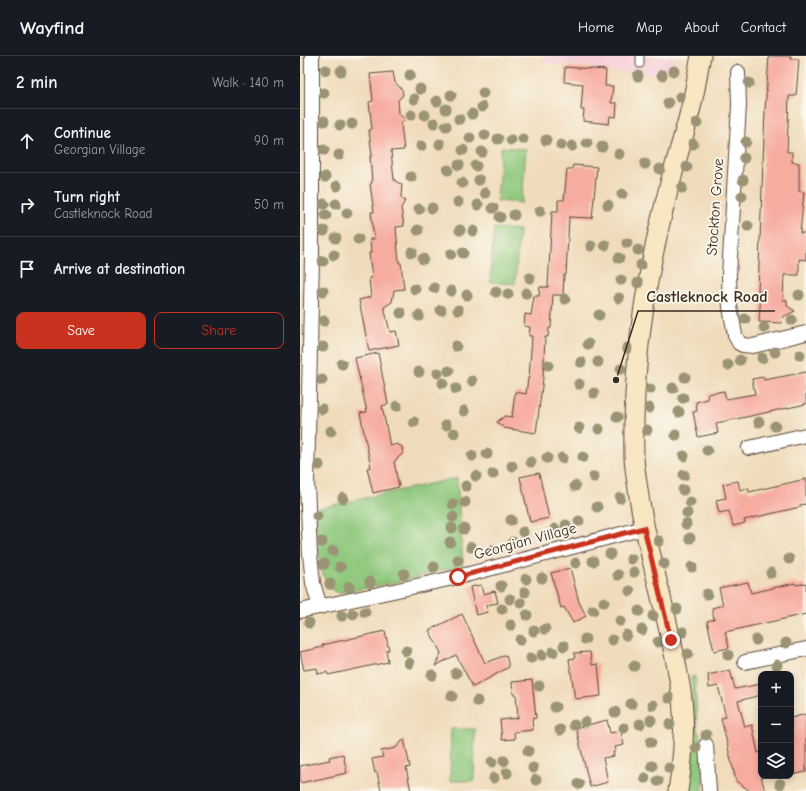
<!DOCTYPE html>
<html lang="en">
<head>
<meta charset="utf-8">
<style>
	:root { --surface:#171b24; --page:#20242c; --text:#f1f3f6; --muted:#9ea1a6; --line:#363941; --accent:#c8321e }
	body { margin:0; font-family:"Comic Neue",sans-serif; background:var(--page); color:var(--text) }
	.controls { position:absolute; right:12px; bottom:12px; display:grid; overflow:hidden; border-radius:8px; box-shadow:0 2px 6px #0003 }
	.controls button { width:36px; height:36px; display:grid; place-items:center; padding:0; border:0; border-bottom:1px solid var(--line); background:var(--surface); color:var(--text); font:20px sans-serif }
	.stop { position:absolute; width:12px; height:12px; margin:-9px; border:3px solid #c8321e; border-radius:50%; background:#fff }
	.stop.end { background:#c8321e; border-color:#fff; box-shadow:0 1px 4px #0008 }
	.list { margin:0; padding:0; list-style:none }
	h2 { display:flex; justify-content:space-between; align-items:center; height:52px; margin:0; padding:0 16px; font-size:17px }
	h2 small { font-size:13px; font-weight:400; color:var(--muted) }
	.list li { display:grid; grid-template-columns:26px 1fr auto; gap:12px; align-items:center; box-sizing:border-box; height:64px; padding:0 16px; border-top:1px solid var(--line) }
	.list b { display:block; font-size:15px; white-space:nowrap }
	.list p { margin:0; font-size:13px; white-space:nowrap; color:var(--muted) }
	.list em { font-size:13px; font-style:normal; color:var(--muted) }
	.actions { display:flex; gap:8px; padding:12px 16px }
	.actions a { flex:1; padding:9px 0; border:1px solid var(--accent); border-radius:8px; text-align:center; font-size:14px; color:var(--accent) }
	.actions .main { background:var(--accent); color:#fff }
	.icon { flex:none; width:22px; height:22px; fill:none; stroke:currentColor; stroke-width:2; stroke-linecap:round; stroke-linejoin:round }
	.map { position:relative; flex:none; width:506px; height:735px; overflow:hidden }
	header { display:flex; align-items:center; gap:24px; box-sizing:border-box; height:56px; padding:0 20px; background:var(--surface); border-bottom:1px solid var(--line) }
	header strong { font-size:19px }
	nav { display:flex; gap:22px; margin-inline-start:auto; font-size:14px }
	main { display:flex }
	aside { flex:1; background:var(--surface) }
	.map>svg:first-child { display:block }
</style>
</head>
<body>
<header>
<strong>Wayfind</strong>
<nav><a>Home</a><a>Map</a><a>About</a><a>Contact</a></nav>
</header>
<main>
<aside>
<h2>2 min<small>Walk · 140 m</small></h2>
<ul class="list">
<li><svg class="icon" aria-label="ahead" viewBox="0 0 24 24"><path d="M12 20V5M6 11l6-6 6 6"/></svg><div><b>Continue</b><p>Georgian Village</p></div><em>90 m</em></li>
<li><svg class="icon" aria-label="right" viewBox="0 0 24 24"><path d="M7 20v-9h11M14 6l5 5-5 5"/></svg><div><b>Turn right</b><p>Castleknock Road</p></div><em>50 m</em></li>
<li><svg class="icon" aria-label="arrive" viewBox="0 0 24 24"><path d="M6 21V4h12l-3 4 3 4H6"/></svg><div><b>Arrive at destination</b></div></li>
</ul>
<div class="actions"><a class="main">Save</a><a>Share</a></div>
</aside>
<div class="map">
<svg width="506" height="735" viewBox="0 0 506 735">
	<rect width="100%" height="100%" fill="#fbf7ec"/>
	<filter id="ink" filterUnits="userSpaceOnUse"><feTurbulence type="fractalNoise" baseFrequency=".025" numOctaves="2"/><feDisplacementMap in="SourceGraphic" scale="8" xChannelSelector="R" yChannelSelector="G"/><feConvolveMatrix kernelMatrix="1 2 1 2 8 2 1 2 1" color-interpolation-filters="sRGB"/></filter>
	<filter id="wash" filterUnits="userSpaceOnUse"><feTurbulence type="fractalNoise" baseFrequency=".012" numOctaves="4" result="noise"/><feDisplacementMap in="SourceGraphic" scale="16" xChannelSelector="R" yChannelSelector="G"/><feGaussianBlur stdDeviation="0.9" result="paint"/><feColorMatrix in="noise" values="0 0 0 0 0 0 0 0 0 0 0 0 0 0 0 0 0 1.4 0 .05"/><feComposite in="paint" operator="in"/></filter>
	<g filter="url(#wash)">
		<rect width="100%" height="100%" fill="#f0dcbb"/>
		<path fill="#f6cfd8" d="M 243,0 L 376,0 L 374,13 L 344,18 L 312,16 L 279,9 L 243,8 Z"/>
		<path fill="#8fc87d" stroke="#65794e" d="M 201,91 L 226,93 L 222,147 L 197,145 Z
			M 194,172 L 219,174 L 215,228 L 190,226 Z
			M 157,422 L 163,509 L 97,526 L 38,537 L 29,532 L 21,514 L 14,453 Z
			M 395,620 L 397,673 L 402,685 L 403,735 L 390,735 C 394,697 393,659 391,621 Z
			M 151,673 L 175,673 L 174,725 L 150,725 Z"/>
		<g id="blocks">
			<path fill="#f7aca0" d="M 469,0 L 491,0 L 491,3 L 499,3 L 496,40 L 489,40 L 487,96 L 492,96 L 492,106 L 499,107 L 499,135 L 504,136 L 500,177 L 506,177 L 506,204 L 499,203 L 499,219 L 484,219 L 483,244 L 487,244 L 487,250 L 495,255 L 483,261 L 482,267 L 459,266 L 461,236 L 458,235 L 465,55 Z
				M 265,11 L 306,14 L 305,30 L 313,30 L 311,47 L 317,47 L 316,61 L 310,60 L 309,68 L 283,65 L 284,54 L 281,54 L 283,28 L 264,26 Z
				M 93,16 L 95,26 L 102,34 L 103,39 L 98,44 L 99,58 L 105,63 L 101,68 L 104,94 L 91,95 L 94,124 L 102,129 L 101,141 L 105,145 L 101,152 L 104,170 L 96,171 L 99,207 L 101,207 L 104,233 L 94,234 L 92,246 L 84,251 L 90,276 L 96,275 L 99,289 L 69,295 L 59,244 L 71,241 L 69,222 L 72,222 L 69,197 L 71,197 L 70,183 L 74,183 L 71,156 L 74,156 L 70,128 L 72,127 L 70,100 L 72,100 L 69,74 L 72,73 L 69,46 L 73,45 L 70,18 Z
				M 273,109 L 297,111 L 292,162 L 269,161 L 266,219 L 264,219 L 263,239 L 253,239 L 251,272 L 249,272 L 248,281 L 245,281 L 243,322 L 236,377 L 204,372 L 197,366 L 205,360 L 212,361 L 215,336 L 226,338 L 228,322 L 229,322 L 232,280 L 229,280 L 230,271 L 224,270 L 225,258 L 231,259 L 234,240 L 239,240 L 240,231 L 248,231 L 252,155 L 258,155 L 258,144 L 264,144 L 267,113 L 272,113 Z
				M 78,297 L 88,348 L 82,350 L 90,390 L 97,388 L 102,391 L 103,397 L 94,406 L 99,431 L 73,437 L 67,412 L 71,411 L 60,357 L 67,356 L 55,302 Z
				M 506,316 L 506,348 L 446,361 L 416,367 L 418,377 L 398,381 L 393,356 L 397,355 L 396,346 L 408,343 L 407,338 L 424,335 L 426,343 L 455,338 L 452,323 L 463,321 L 464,324 Z
				M 239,417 L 249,462 L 230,466 L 220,421 Z
				M 506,423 L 506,448 L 500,449 L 500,451 L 444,464 L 445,467 L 433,470 L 429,455 L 419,457 L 416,444 L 426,442 L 423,428 L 438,425 L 440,434 L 448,432 L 449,436 Z
				M 270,512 L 279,546 L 286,560 L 273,567 L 264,551 L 261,552 L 251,517 Z
				M 448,526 L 451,537 L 495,527 L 496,529 L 506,527 L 506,558 L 425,576 L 429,592 L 414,595 L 407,565 L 414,563 L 412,552 L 423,549 L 419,532 Z
				M 181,529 L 183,538 L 195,535 L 198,547 L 186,549 L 188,556 L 176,559 L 170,531 Z
				M 162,558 L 185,607 L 206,599 L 209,611 L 173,631 L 156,599 L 135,610 L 141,597 L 129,574 Z
				M 85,575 L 89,594 L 86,594 L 88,606 L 28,619 L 27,616 L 18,618 L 17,612 L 4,614 L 0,596 L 23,591 L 22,589 Z
				M 290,596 L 292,609 L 298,608 L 301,640 L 275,643 L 269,603 L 275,602 L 274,597 Z
				M 430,614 L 435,633 L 461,628 L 461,639 L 438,645 L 445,671 L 452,669 L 458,697 L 461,696 L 461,720 L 465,735 L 450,735 L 436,725 L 421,662 L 426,661 L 418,630 L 409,632 L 408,619 Z
				M 232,624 L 236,662 L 232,663 L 233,674 L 214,676 L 215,683 L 202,684 L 200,664 L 218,662 L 216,638 L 213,638 L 212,626 Z
				M 506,658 L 506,716 L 491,719 L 491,662 Z
				M 307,664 L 310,677 L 321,675 L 324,689 L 315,691 L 316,695 L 313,696 L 314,700 L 303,702 L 308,726 L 290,731 L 276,672 Z
				M 104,683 L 110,711 L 106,712 L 111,735 L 81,735 L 77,716 L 75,717 L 72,703 L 83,701 L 81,695 L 96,692 Z
				M 43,698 L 47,717 L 0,727 L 0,710 L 30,704 L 29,701 Z"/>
		</g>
	</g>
	<g filter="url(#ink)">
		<use href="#blocks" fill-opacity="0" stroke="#564536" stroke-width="1"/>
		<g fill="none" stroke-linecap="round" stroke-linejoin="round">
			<g stroke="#564536" stroke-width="9">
				<path id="service" d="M 340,8 L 340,0"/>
			</g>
			<g stroke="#564536" stroke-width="16">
				<path id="minor" d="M 12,0 L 12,202 L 7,427 L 10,498 L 13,527 L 20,551
					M 438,16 L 439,49 L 429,219 L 430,251 L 435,279 L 439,287 L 443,289 L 453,290 L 506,277
					M 449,392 L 506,379
					M 0,555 L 158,521 L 344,472
					M 445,606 L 506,593
					M 406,689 L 409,735"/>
			</g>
			<g stroke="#564536" stroke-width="21">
				<path id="secondary" d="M 378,735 C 384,699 386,659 379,623 C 369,564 350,506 340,447 C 338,432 335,417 334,402 C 332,312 345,222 368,135 C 376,102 388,70 394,37 C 397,25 398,12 401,0"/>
			</g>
			<use href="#service" stroke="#fff" stroke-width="7"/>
			<use href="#minor" stroke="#fff" stroke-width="14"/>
			<use href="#secondary" stroke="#f9e7c3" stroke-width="19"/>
		</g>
		<g fill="#9a9474">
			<circle cx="26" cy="14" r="5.5"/>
			<circle cx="41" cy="15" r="5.5"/>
			<circle cx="374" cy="15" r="5.5"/>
			<circle cx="110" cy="19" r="5.5"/>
			<circle cx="362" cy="19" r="5.5"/>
			<circle cx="338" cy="20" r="5.5"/>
			<circle cx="449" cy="27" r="5.5"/>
			<circle cx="120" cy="33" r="5.5"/>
			<circle cx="24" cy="37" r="5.5"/>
			<circle cx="183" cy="37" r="5.5"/>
			<circle cx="151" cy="39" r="5.5"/>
			<circle cx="380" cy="41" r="5.5"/>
			<circle cx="114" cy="43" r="5.5"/>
			<circle cx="137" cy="45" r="5.5"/>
			<circle cx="368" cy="47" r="5.5"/>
			<circle cx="182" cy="51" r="5.5"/>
			<circle cx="146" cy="53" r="5.5"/>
			<circle cx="172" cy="58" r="5.5"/>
			<circle cx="111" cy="59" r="5.5"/>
			<circle cx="125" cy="59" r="5.5"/>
			<circle cx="159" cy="63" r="5.5"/>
			<circle cx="24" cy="65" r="5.5"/>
			<circle cx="134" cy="67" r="5.5"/>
			<circle cx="397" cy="67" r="5.5"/>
			<circle cx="52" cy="68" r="5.5"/>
			<circle cx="40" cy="69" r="5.5"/>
			<circle cx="146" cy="70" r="5.5"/>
			<circle cx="185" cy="79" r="5.5"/>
			<circle cx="170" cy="82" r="5.5"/>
			<circle cx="198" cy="83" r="5.5"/>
			<circle cx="223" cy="83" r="5.5"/>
			<circle cx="211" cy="84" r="5.5"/>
			<circle cx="246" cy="84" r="5.5"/>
			<circle cx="446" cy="86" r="5.5"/>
			<circle cx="287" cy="87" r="5.5"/>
			<circle cx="140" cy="88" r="5.5"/>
			<circle cx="393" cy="88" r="5.5"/>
			<circle cx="261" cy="89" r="5.5"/>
			<circle cx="121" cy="90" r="5.5"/>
			<circle cx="272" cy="90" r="5.5"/>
			<circle cx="302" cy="91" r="5.5"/>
			<circle cx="24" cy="94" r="5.5"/>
			<circle cx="163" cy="94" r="5.5"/>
			<circle cx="182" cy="96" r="5.5"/>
			<circle cx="319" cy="98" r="5.5"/>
			<circle cx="39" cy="99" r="5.5"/>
			<circle cx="444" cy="102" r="5.5"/>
			<circle cx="345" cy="108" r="5.5"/>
			<circle cx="159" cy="109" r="5.5"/>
			<circle cx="176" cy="110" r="5.5"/>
			<circle cx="387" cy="111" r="5.5"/>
			<circle cx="360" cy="113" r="5.5"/>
			<circle cx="148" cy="114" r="5.5"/>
			<circle cx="25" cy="121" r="5.5"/>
			<circle cx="111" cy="121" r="5.5"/>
			<circle cx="179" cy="124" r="5.5"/>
			<circle cx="443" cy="124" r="5.5"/>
			<circle cx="162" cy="127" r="5.5"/>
			<circle cx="37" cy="130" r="5.5"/>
			<circle cx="382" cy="132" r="5.5"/>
			<circle cx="185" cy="137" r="5.5"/>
			<circle cx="322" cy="138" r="5.5"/>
			<circle cx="442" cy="140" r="5.5"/>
			<circle cx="158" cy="146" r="5.5"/>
			<circle cx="24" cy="148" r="5.5"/>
			<circle cx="36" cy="148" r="5.5"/>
			<circle cx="178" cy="149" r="5.5"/>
			<circle cx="308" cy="149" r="5.5"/>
			<circle cx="132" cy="152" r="5.5"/>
			<circle cx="193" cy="152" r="5.5"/>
			<circle cx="119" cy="153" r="5.5"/>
			<circle cx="240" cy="155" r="5.5"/>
			<circle cx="47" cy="157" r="5.5"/>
			<circle cx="26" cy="159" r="5.5"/>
			<circle cx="214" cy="159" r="5.5"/>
			<circle cx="200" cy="161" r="5.5"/>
			<circle cx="448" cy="170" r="5.5"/>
			<circle cx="118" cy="174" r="5.5"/>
			<circle cx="160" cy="174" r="5.5"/>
			<circle cx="24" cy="175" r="5.5"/>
			<circle cx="173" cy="175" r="5.5"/>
			<circle cx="36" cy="182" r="5.5"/>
			<circle cx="58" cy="183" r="5.5"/>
			<circle cx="327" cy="187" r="5.5"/>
			<circle cx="305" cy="189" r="5.5"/>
			<circle cx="291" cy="190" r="5.5"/>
			<circle cx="338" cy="194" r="5.5"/>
			<circle cx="112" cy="196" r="5.5"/>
			<circle cx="163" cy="197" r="5.5"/>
			<circle cx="151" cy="198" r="5.5"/>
			<circle cx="34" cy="199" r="5.5"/>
			<circle cx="319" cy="202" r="5.5"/>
			<circle cx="123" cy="203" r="5.5"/>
			<circle cx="23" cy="205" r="5.5"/>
			<circle cx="341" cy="209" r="5.5"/>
			<circle cx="230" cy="222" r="5.5"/>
			<circle cx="321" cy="224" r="5.5"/>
			<circle cx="338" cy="227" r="5.5"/>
			<circle cx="134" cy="232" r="5.5"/>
			<circle cx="115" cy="233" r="5.5"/>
			<circle cx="23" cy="235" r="5.5"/>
			<circle cx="151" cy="235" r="5.5"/>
			<circle cx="196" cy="236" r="5.5"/>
			<circle cx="226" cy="237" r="5.5"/>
			<circle cx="208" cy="238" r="5.5"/>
			<circle cx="167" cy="239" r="5.5"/>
			<circle cx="499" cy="239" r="5.5"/>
			<circle cx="319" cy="242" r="5.5"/>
			<circle cx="265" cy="243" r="5.5"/>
			<circle cx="141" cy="254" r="5.5"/>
			<circle cx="158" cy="254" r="5.5"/>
			<circle cx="101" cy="257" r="5.5"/>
			<circle cx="299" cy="259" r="5.5"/>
			<circle cx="119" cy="260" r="5.5"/>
			<circle cx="445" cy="263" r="5.5"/>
			<circle cx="492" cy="264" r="5.5"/>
			<circle cx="24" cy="265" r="5.5"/>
			<circle cx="464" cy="272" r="5.5"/>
			<circle cx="288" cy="288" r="5.5"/>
			<circle cx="156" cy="290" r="5.5"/>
			<circle cx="23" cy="291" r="5.5"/>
			<circle cx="327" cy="292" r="5.5"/>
			<circle cx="475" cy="296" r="5.5"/>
			<circle cx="500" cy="299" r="5.5"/>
			<circle cx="462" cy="302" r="5.5"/>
			<circle cx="440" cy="304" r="5.5"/>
			<circle cx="281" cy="306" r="5.5"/>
			<circle cx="298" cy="306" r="5.5"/>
			<circle cx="42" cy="308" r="5.5"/>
			<circle cx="248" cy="309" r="5.5"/>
			<circle cx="428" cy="309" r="5.5"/>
			<circle cx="321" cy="313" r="5.5"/>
			<circle cx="149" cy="315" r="5.5"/>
			<circle cx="119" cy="316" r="5.5"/>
			<circle cx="138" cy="317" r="5.5"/>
			<circle cx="385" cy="321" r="5.5"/>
			<circle cx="22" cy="324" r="5.5"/>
			<circle cx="172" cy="325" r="5.5"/>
			<circle cx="143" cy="327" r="5.5"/>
			<circle cx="279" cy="328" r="5.5"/>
			<circle cx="373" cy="332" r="5.5"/>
			<circle cx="156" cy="333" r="5.5"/>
			<circle cx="350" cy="333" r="5.5"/>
			<circle cx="294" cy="337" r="5.5"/>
			<circle cx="383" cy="342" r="5.5"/>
			<circle cx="97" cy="350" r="5.5"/>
			<circle cx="349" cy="352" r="5.5"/>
			<circle cx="22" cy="353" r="5.5"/>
			<circle cx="164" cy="355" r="5.5"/>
			<circle cx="379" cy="356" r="5.5"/>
			<circle cx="317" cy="361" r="5.5"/>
			<circle cx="114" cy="366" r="5.5"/>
			<circle cx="459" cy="366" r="5.5"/>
			<circle cx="146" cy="369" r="5.5"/>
			<circle cx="475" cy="370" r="5.5"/>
			<circle cx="279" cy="372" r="5.5"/>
			<circle cx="299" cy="373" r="5.5"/>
			<circle cx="347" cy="374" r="5.5"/>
			<circle cx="31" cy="375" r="5.5"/>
			<circle cx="154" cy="377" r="5.5"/>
			<circle cx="376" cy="379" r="5.5"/>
			<circle cx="407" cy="394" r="5.5"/>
			<circle cx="187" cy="398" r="5.5"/>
			<circle cx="172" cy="400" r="5.5"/>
			<circle cx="384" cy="400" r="5.5"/>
			<circle cx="283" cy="401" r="5.5"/>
			<circle cx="247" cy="402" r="5.5"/>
			<circle cx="262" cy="402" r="5.5"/>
			<circle cx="231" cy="406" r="5.5"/>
			<circle cx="19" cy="409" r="5.5"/>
			<circle cx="212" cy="410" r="5.5"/>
			<circle cx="193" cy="418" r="5.5"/>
			<circle cx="384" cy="419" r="5.5"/>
			<circle cx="176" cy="420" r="5.5"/>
			<circle cx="294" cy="421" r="5.5"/>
			<circle cx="166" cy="430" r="5.5"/>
			<circle cx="275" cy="430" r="5.5"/>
			<circle cx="383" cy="434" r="5.5"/>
			<circle cx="43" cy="442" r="5.5"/>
			<circle cx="320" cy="442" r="5.5"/>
			<circle cx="165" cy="446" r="5.5"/>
			<circle cx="390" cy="446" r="5.5"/>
			<circle cx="153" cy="448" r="5.5"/>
			<circle cx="297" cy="451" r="5.5"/>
			<circle cx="387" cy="457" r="5.5"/>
			<circle cx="17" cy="460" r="5.5"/>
			<circle cx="153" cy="461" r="5.5"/>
			<circle cx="211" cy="464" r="5.5"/>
			<circle cx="279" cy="465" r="5.5"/>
			<circle cx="386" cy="468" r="5.5"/>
			<circle cx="266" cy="469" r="5.5"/>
			<circle cx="152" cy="472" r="5.5"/>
			<circle cx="164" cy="473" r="5.5"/>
			<circle cx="255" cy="473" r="5.5"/>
			<circle cx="223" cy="476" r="5.5"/>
			<circle cx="390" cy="482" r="5.5"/>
			<circle cx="359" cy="485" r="5.5"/>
			<circle cx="22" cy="486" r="5.5"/>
			<circle cx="150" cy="486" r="5.5"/>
			<circle cx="213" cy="486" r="5.5"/>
			<circle cx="171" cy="491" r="5.5"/>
			<circle cx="194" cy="494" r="5.5"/>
			<circle cx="33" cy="495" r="5.5"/>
			<circle cx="310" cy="498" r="5.5"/>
			<circle cx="331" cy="503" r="5.5"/>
			<circle cx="489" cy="503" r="5.5"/>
			<circle cx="158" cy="504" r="5.5"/>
			<circle cx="293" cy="505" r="5.5"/>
			<circle cx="276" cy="507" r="5.5"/>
			<circle cx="24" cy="508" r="5.5"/>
			<circle cx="364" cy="508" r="5.5"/>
			<circle cx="40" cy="511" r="5.5"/>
			<circle cx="134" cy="511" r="5.5"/>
			<circle cx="392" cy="511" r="5.5"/>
			<circle cx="334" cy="516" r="5.5"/>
			<circle cx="471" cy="517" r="5.5"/>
			<circle cx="104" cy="518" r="5.5"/>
			<circle cx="318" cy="519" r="5.5"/>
			<circle cx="242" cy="522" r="5.5"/>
			<circle cx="226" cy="523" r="5.5"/>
			<circle cx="70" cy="526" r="5.5"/>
			<circle cx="30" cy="528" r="5.5"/>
			<circle cx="201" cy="530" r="5.5"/>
			<circle cx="49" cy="531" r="5.5"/>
			<circle cx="330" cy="535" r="5.5"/>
			<circle cx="225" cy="536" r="5.5"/>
			<circle cx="407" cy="538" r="5.5"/>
			<circle cx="210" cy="543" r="5.5"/>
			<circle cx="304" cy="546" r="5.5"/>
			<circle cx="221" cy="547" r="5.5"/>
			<circle cx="202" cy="553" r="5.5"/>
			<circle cx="377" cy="553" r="5.5"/>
			<circle cx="293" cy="554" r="5.5"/>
			<circle cx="339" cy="555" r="5.5"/>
			<circle cx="65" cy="556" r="5.5"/>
			<circle cx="53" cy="558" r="5.5"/>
			<circle cx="227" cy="559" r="5.5"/>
			<circle cx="42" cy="560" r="5.5"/>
			<circle cx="353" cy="560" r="5.5"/>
			<circle cx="320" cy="565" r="5.5"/>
			<circle cx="9" cy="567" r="5.5"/>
			<circle cx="211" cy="569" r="5.5"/>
			<circle cx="245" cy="573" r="5.5"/>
			<circle cx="342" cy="574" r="5.5"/>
			<circle cx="234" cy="575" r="5.5"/>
			<circle cx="383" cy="576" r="5.5"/>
			<circle cx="326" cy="579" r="5.5"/>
			<circle cx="285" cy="583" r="5.5"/>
			<circle cx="220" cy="584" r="5.5"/>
			<circle cx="312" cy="584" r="5.5"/>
			<circle cx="456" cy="584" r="5.5"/>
			<circle cx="358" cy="586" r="5.5"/>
			<circle cx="486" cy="587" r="5.5"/>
			<circle cx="264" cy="590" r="5.5"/>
			<circle cx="106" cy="595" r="5.5"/>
			<circle cx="253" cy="596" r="5.5"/>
			<circle cx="388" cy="598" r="5.5"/>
			<circle cx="242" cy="599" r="5.5"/>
			<circle cx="428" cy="599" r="5.5"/>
			<circle cx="231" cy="602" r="5.5"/>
			<circle cx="109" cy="607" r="5.5"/>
			<circle cx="477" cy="609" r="5.5"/>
			<circle cx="334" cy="610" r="5.5"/>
			<circle cx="156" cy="617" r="5.5"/>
			<circle cx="132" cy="619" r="5.5"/>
			<circle cx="239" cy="630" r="5.5"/>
			<circle cx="152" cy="640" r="5.5"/>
			<circle cx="369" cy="642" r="5.5"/>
			<circle cx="177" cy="645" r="5.5"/>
			<circle cx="331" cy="648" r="5.5"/>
			<circle cx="353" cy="649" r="5.5"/>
			<circle cx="255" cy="651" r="5.5"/>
			<circle cx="315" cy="656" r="5.5"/>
			<circle cx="351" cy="664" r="5.5"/>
			<circle cx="285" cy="666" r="5.5"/>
			<circle cx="340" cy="668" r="5.5"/>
			<circle cx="370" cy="668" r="5.5"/>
			<circle cx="274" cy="669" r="5.5"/>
			<circle cx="324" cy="672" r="5.5"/>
			<circle cx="260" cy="674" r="5.5"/>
			<circle cx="406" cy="679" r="5.5"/>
			<circle cx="351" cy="686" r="5.5"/>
			<circle cx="396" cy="692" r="5.5"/>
			<circle cx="228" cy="695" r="5.5"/>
			<circle cx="204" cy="705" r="5.5"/>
			<circle cx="192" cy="706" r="5.5"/>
			<circle cx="352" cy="710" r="5.5"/>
			<circle cx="233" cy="712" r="5.5"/>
			<circle cx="369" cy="712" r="5.5"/>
			<circle cx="207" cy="717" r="5.5"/>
			<circle cx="194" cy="722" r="5.5"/>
			<circle cx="345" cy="722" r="5.5"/>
			<circle cx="236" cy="724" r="5.5"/>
			<circle cx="358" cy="725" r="5.5"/>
			<circle cx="279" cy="728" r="5.5"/>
			<circle cx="480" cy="728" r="5.5"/>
		</g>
	</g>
	<g fill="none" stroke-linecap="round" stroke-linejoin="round" filter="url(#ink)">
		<path stroke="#c8321e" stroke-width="5" d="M 158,521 L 344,472 L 371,584"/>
	</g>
	<g text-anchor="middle" stroke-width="3.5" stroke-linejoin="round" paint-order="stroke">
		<g font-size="15" fill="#3b2a1e" stroke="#fbf7ec">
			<text transform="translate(415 151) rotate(-86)" y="5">Stockton Grove</text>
			<text transform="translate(225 485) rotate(-15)" y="5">Georgian Village</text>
		</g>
	</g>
	<path fill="none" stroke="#3b2a1e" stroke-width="1.5" d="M316 324L338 255H475"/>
	<circle fill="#3b2a1e" stroke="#fbf7ec" stroke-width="1.5" cx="316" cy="324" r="4"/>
	<g font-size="16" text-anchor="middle" font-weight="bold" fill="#3b2a1e" stroke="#fbf7ec" stroke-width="3.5" stroke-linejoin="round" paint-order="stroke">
		<text x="407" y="246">Castleknock Road</text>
	</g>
</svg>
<div class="controls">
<button>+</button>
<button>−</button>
<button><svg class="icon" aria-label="layers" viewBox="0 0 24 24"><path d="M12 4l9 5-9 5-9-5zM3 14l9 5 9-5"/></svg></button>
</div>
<div class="stop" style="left:158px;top:521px"></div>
<div class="stop end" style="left:371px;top:584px"></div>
</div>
</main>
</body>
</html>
